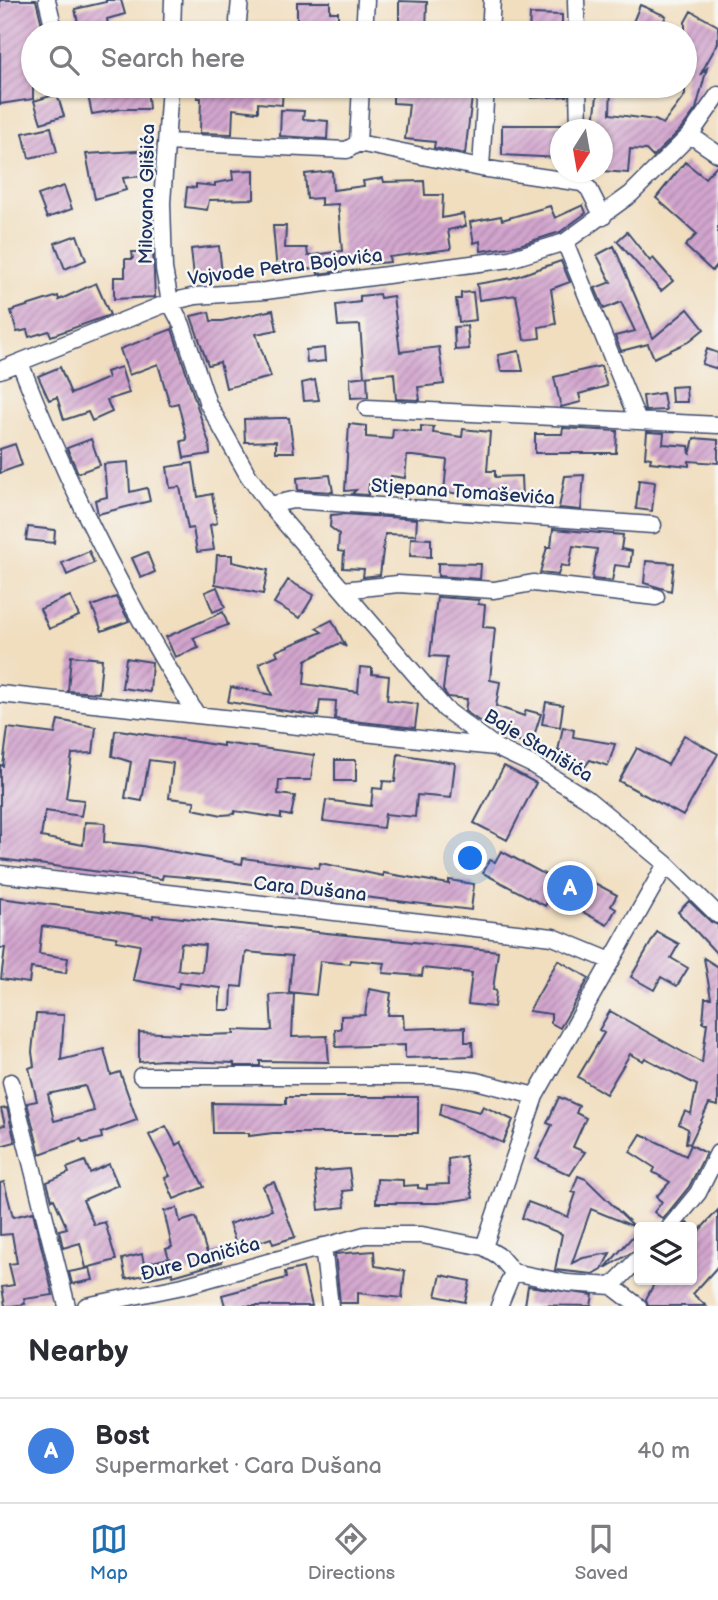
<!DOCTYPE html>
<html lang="en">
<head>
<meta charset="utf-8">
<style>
	:root { --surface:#fff; --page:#f2f2f3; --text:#2b2b33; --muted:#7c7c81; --line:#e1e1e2; --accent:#1f6fb2 }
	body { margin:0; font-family:"Balsamiq Sans",sans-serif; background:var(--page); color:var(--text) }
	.controls { position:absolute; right:21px; bottom:21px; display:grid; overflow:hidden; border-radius:7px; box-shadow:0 2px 5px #0004 }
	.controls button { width:63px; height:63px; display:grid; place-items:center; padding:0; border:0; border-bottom:2px solid var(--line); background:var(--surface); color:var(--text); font:35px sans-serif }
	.compass { position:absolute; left:550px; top:119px; width:63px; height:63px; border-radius:50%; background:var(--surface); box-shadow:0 2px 5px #0004; rotate:191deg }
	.you { position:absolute; left:471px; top:859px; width:24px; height:24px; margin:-18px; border:5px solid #fff; border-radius:50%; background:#1a73e8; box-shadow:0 0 0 10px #1a73e833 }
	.badge { display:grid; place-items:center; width:46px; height:46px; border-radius:50%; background:var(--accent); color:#fff; font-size:23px; font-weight:700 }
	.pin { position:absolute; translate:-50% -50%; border:4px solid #fff; box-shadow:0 2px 7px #0006 }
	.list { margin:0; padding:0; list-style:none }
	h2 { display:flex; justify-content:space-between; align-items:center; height:91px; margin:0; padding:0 28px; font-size:30px }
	h2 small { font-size:23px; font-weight:400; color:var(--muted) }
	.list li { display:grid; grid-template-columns:46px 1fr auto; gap:21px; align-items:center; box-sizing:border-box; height:105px; padding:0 28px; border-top:2px solid var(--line) }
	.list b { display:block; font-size:26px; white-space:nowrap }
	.list p { margin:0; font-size:23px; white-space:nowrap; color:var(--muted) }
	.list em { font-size:23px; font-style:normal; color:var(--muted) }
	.icon { flex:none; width:38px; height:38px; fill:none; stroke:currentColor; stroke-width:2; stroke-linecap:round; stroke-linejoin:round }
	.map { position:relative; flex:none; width:718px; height:1306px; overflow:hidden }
	.search { position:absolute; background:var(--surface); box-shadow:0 2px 5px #0004; left:21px; right:21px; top:21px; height:77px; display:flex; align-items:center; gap:18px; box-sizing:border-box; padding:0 24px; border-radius:38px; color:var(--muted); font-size:26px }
	.sheet { height:196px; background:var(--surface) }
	nav { display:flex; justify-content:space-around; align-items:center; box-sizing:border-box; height:98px; border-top:2px solid var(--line); background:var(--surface); font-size:19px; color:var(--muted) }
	nav a { display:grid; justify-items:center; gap:4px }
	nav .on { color:var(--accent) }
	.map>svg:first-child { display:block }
</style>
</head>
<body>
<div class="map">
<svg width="718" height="1306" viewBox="0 0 718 1306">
	<defs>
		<pattern id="building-hatch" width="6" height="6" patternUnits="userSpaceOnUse" patternTransform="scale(1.75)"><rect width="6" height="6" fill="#d3a5ce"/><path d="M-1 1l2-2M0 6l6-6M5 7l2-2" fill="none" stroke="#aa87aa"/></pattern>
	</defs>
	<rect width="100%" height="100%" fill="#f6f6f2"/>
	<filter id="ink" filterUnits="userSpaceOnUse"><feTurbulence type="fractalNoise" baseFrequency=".0143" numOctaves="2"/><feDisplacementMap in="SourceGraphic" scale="14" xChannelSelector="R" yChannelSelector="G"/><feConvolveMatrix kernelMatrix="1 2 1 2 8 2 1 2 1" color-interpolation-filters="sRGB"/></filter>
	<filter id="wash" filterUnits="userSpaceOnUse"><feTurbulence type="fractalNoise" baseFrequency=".00686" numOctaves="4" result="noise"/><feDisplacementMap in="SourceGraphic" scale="28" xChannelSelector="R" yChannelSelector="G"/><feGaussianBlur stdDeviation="1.57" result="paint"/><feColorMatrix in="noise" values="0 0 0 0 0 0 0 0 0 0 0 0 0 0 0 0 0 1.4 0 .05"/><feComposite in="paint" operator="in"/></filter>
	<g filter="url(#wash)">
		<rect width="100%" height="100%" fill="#f1debf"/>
		<g id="blocks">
			<path fill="url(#building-hatch)" fill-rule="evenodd" d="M 0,0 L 36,0 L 44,33 L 33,33 L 33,99 L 0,104 Z
				M 106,0 L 121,0 L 125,14 L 107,19 L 108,25 L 80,32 L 75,9 L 106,2 Z
				M 399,1 L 427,2 L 426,32 L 399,30 Z
				M 297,2 L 330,2 L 330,12 L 338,12 L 338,33 L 297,33 Z
				M 640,5 L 666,16 L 658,33 L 633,22 Z
				M 691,11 L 718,26 L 718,43 L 700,75 L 707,68 L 696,109 L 682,128 L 653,157 L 646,150 L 630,149 L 628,173 L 603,171 L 603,129 L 599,129 L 599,124 L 594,124 L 598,86 L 611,86 L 610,114 L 655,120 L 663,124 L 685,95 L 685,22 Z
				M 530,14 L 562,15 L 562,33 L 529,33 Z
				M 86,86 L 147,86 L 149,109 L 121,109 L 92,114 Z
				M 199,86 L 283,86 L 282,105 L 258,103 L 258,112 L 233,109 L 232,134 L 200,133 L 201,98 L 197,98 Z
				M 393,86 L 473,89 L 465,154 L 434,148 L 435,142 L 405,139 L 409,104 L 393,103 Z
				M 530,86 L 567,86 L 567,96 L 531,98 Z
				M 57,94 L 64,116 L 41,123 L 34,101 Z
				M 281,110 L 304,111 L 303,119 L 328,121 L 327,139 L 280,136 Z
				M 502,125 L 561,125 L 561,158 L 502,155 Z
				M 51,127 L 57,152 L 29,158 L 23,133 Z
				M 153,150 L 153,175 L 123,178 L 126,190 L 95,199 L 86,154 Z
				M 685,162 L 705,178 L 718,164 L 718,264 L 712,271 L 685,246 L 697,234 L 656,198 Z
				M 254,170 L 254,199 L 209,200 L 207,210 L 185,207 L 187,187 L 196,188 L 196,184 L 215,186 L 215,183 L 233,180 L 232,171 Z
				M 332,171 L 333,190 L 364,186 L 363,181 L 383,178 L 384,182 L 424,181 L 425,195 L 443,195 L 442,218 L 463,214 L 466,226 L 448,230 L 451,249 L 389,257 L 390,262 L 369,264 L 368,261 L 339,266 L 340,271 L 318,274 L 317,268 L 277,272 L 273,226 L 286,226 L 285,248 L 307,248 L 308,256 L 342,251 L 338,204 L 321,205 L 321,198 L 307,199 L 305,174 Z
				M 64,186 L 72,209 L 47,218 L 38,195 Z
				M 583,205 L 586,213 L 560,232 L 516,246 L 481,251 L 480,241 L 474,243 L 470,222 L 501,216 L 502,220 L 550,206 L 555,218 Z
				M 627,232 L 650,261 L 653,258 L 673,281 L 661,291 L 617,241 Z
				M 77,235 L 86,260 L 65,269 L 55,243 Z
				M 219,246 L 222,274 L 194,277 L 191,249 Z
				M 614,246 L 653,338 L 688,309 L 704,329 L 688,342 L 654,358 L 648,344 L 621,351 L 615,336 L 635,331 L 621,302 L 604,309 L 595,288 L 611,282 L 597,255 Z
				M 132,252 L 153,252 L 155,297 L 114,299 L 114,277 L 125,277 L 125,259 L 133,259 Z
				M 561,261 L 570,282 L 551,289 L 556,324 L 539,327 L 540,338 L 524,340 L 516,295 L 479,300 L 477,284 L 512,278 Z
				M 96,283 L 110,315 L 51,336 L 49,331 L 29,337 L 27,330 L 17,332 L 11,311 L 58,296 L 59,300 Z
				M 473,292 L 476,320 L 459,322 L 456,299 L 461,299 L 461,293 Z
				M 379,294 L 380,298 L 393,296 L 400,352 L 439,347 L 444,384 L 418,387 L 420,400 L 396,399 L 394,373 L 364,376 L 360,325 L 338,326 L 336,305 L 360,302 L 360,296 Z
				M 273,310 L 277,330 L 256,334 L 271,377 L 226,388 L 220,362 L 208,365 L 191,316 L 209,312 L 211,321 L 222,321 Z
				M 467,326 L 469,349 L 455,350 L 454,327 Z
				M 172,329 L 209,443 L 210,454 L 184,458 L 181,441 L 187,440 L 178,403 L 170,405 L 158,364 L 129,375 L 120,349 Z
				M 324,348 L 325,361 L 307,363 L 306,350 Z
				M 707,349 L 718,353 L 718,369 L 702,364 Z
				M 519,351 L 523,371 L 501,371 L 498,355 Z
				M 601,366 L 607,386 L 579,394 L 581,402 L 561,407 L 554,377 Z
				M 60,367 L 71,394 L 108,378 L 106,372 L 121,367 L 129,393 L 107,400 L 112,412 L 92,421 L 88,412 L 64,420 L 57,397 L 49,400 L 38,376 Z
				M 367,376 L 368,397 L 351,398 L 350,378 Z
				M 315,380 L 319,400 L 304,401 L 302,383 Z
				M 686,386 L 687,402 L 672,402 L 671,387 Z
				M 663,393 L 666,410 L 645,411 L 643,396 Z
				M 281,418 L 289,418 L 294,452 L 276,452 L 276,441 L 245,442 L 244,419 Z
				M 349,424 L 366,426 L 366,437 L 392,439 L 393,429 L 421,432 L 421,426 L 434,427 L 433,433 L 462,437 L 463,429 L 490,432 L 487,471 L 495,471 L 495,477 L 521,476 L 522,499 L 499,499 L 499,490 L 472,489 L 472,495 L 444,492 L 447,460 L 413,456 L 407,456 L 405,478 L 391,476 L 390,486 L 369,484 L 368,495 L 352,494 L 356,490 L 345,491 Z
				M 563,428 L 617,431 L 616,453 L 535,453 L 535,434 L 562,434 Z
				M 647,432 L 664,433 L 663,444 L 689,446 L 690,455 L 694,438 L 718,440 L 718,463 L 689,461 L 689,466 L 650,462 L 651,458 L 645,457 Z
				M 91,439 L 100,465 L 78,473 L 67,448 Z
				M 15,444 L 22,465 L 0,473 L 0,449 Z
				M 128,462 L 130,492 L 147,488 L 150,501 L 98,514 L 95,500 L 107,497 L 104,464 Z
				M 193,463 L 198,497 L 212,494 L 217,523 L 210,525 L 214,550 L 197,552 L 193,528 L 188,529 L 180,487 L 170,488 L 167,467 Z
				M 330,475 L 333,492 L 298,490 L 297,478 Z
				M 584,475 L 581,510 L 559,508 L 565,476 Z
				M 639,480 L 655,482 L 652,511 L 636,509 Z
				M 344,514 L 417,519 L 416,535 L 385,534 L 380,575 L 363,577 L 364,569 L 343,568 L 344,552 L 338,551 L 339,534 L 330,527 L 331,515 Z
				M 28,527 L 55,530 L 54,543 L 26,540 Z
				M 553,529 L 623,535 L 621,549 L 632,551 L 630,567 L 615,565 L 612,581 L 592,579 L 597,549 L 573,546 L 569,567 L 561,565 L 558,575 L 540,573 L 547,547 L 551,547 Z
				M 411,538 L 431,539 L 431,557 L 410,556 Z
				M 89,551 L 94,563 L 67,575 L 62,563 Z
				M 147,552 L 155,572 L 141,578 L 132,558 Z
				M 217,555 L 232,555 L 232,562 L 268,570 L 263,594 L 215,584 Z
				M 646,561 L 674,563 L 671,591 L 644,583 Z
				M 438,563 L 481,564 L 480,579 L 438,576 Z
				M 288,580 L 314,595 L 300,618 L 274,603 Z
				M 217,587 L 225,607 L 213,612 L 205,592 Z
				M 70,596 L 79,616 L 49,629 L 40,609 Z
				M 116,597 L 129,621 L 102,631 L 92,606 Z
				M 437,597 L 479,600 L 478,604 L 485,605 L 483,627 L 495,628 L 490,680 L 500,682 L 496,706 L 524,716 L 526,710 L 541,714 L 531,745 L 497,734 L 501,724 L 479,721 L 465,711 L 467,699 L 448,697 L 443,690 L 447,657 L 430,656 Z
				M 223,612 L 228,625 L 193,638 L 199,648 L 175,657 L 166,637 Z
				M 332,620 L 346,647 L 340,643 L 306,660 L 304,684 L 358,692 L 360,667 L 372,668 L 372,674 L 389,676 L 387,700 L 418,704 L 415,728 L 335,719 L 336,701 L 320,700 L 318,716 L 228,702 L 231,687 L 272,695 L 259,663 L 278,655 L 276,651 L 322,632 L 316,628 Z
				M 71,656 L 102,659 L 99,693 L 68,691 Z
				M 126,658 L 152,662 L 150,692 L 122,688 Z
				M 546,702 L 563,705 L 560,727 L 542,724 Z
				M 58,720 L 96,727 L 93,753 L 72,754 L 66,798 L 84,800 L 81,816 L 45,811 L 41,837 L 83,845 L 85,822 L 105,823 L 104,842 L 142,846 L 242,864 L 243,858 L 319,868 L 320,863 L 383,876 L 383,873 L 449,884 L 449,880 L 474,884 L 471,910 L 339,894 L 339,898 L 304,893 L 303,895 L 279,891 L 279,888 L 230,881 L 163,875 L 162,879 L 132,874 L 131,876 L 0,859 L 0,765 L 3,766 L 8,728 L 55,734 Z
				M 563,727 L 574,730 L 573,737 L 615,744 L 608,766 L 590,760 L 580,773 L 566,762 L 572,754 L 558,751 Z
				M 119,730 L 223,746 L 223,743 L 314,755 L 311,780 L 279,780 L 278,794 L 295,796 L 291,816 L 281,814 L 281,818 L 235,811 L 234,814 L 222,815 L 193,809 L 195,801 L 169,798 L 173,763 L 149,760 L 142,801 L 125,798 L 131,762 L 112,756 L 115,731 Z
				M 684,735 L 718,754 L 683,816 L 619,781 L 637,748 L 668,765 Z
				M 398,754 L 455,763 L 451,798 L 417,795 L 415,817 L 385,814 L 383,828 L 323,821 L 326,800 L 371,806 L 373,788 L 382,789 L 383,781 L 395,782 Z
				M 335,760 L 356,760 L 356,781 L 335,781 Z
				M 504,766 L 536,783 L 507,840 L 474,823 Z
				M 501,851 L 555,880 L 563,866 L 617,895 L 611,906 L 616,909 L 607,925 L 551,895 L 545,906 L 483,873 L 490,860 L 495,862 Z
				M 0,898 L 153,918 L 153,915 L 183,918 L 498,951 L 493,990 L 496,991 L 494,1007 L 468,1004 L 472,973 L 423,968 L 422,976 L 383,973 L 385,963 L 350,960 L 350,964 L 320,961 L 316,995 L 289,992 L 292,956 L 246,952 L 242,987 L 232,986 L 231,1010 L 219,1010 L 221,988 L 179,983 L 178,988 L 133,980 L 140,945 L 116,941 L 117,937 L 42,926 L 39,954 L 68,958 L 66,973 L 31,968 L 29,983 L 1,979 L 5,948 L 0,948 ZM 181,943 L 205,945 L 202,972 L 178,970 Z
				M 689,901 L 711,922 L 718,925 L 718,955 L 678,912 Z
				M 657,932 L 679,944 L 671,958 L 688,968 L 677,986 L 661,977 L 654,990 L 631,977 Z
				M 704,958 L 718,967 L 718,1106 L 709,1104 L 690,1144 L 686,1143 L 688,1129 L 679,1124 L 685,1111 L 691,1114 L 697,1085 L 645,1058 L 643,1061 L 630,1054 L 606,1094 L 578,1077 L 604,1033 L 599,1030 L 610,1011 L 702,1063 L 707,1023 L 703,1023 L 705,998 L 711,998 Z
				M 558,960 L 589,978 L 560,1028 L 551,1023 L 551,1014 L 529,1011 Z
				M 369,989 L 391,993 L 388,1015 L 403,1015 L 404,1029 L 465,1027 L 465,1042 L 472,1042 L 473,1056 L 405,1058 L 405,1045 L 336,1047 L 335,1029 L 341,1029 L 341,1016 L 365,1015 Z
				M 294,994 L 292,1037 L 327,1036 L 329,1062 L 260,1061 L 260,1066 L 234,1066 L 234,1063 L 163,1060 L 139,1062 L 139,1032 L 206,1035 L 234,1034 L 234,1030 L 268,1031 L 272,1030 L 270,995 Z
				M 36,1014 L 64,1015 L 61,1060 L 104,1049 L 111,1075 L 120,1072 L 137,1120 L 101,1133 L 102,1138 L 83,1143 L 81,1139 L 40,1154 L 27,1103 L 37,1101 L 29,1068 L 34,1066 L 32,1052 ZM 85,1086 L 94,1111 L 54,1121 L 48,1094 Z
				M 286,1097 L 418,1097 L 418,1133 L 273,1133 L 249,1136 L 249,1133 L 213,1133 L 212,1103 L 286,1104 Z
				M 559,1097 L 579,1106 L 576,1113 L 586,1118 L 573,1147 L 585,1152 L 570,1175 L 536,1159 L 552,1125 L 547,1123 Z
				M 442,1103 L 480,1112 L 483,1106 L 513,1120 L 503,1143 L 440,1115 Z
				M 7,1108 L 15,1142 L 0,1146 L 0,1126 L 5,1125 L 1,1109 Z
				M 166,1126 L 176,1145 L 181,1142 L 204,1187 L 174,1199 L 165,1178 L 170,1176 L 149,1135 Z
				M 641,1134 L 686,1156 L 691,1145 L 706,1153 L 689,1187 L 663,1219 L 654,1212 L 662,1202 L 656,1197 L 670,1182 L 653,1172 L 655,1168 L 630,1152 Z
				M 465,1156 L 473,1198 L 439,1203 L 376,1203 L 377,1179 L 403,1180 L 403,1186 L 418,1185 L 418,1188 L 427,1189 L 427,1185 L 449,1184 L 448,1159 Z
				M 85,1161 L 90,1173 L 109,1164 L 118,1185 L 83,1200 L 94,1225 L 105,1222 L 116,1260 L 86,1268 L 80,1243 L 63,1248 L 59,1230 L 67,1228 L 54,1199 L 52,1200 L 47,1182 L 69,1173 L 67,1168 Z
				M 349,1169 L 352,1190 L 343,1191 L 345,1207 L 319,1210 L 315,1172 Z
				M 578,1176 L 586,1179 L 635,1227 L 591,1209 L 572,1263 L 583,1258 L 610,1253 L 602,1269 L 593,1274 L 555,1270 L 562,1234 L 522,1218 L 528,1202 L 568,1217 L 576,1193 L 572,1192 Z
				M 4,1182 L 13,1217 L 33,1212 L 53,1295 L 24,1299 L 25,1304 L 12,1306 L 5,1306 L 2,1287 L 14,1285 L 9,1264 L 17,1263 L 12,1234 L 0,1235 L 0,1183 Z
				M 274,1182 L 295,1237 L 273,1244 L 271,1238 L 238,1249 L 229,1224 L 272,1210 L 263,1186 Z
				M 177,1208 L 180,1222 L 196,1217 L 207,1253 L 219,1250 L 222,1262 L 173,1276 L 172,1273 L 145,1279 L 144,1275 L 126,1279 L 122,1259 L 142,1254 L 144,1264 L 169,1258 L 166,1249 L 172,1247 L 164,1211 Z
				M 718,1210 L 718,1266 L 693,1294 L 706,1306 L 648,1306 L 646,1299 L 656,1280 L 692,1280 L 692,1227 L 683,1227 L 687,1223 L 698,1232 Z
				M 639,1229 L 639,1248 L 607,1267 L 606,1267 Z
				M 374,1251 L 375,1266 L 405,1271 L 402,1298 L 358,1293 L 358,1303 L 340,1303 L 335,1254 Z
				M 90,1268 L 93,1280 L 72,1284 L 69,1272 Z
				M 303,1268 L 312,1306 L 225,1306 L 222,1295 L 286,1278 L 285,1272 Z
				M 441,1275 L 470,1281 L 465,1302 L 436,1296 Z
				M 528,1286 L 593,1295 L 591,1306 L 525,1305 Z"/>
		</g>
	</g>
	<g filter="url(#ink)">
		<use href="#blocks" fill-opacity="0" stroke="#3b496d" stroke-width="2"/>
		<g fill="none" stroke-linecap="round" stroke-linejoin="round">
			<g stroke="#3b496d" stroke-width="19">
				<path id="minor" d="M 47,0 L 55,33
					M 576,0 L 577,33
					M 238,21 L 240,0
					M 172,33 L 173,0
					M 364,33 L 366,0
					M 490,33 L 492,0
					M 170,86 L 162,203 L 164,269 L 170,302 L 182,325 L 208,404 L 248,475 L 268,503 L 445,709 L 497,748 L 531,764 L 586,798 L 666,864 L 718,915
					M 361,86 L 358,143 L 481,168 L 582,183
					M 578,86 L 579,130
					M 690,135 L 718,154
					M 168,142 L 347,150 L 358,143
					M 481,168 L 486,86
					M 581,172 L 582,183 L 589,189 L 603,217
					M 565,242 L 638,421 L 718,425
					M 20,363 C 68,486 126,603 197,715
					M 0,370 L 170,302 L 196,296 L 265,291 L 510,259 L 565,242 L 631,194 L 690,135 L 718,95
					M 367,408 L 638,421
					M 270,505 L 293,500 L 653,525
					M 343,590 L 398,584 L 494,590 L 533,583 L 656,597
					M 0,694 L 495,747
					M 0,874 L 553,937 L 611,961
					M 141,1076 L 435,1076 L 476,1081 L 535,1096
					M 11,1082 L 67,1306
					M 670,1227 L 698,1193 L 718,1153
					M 323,1246 L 330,1306
					M 484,1247 L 535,1096 L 666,864
					M 612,1286 L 639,1258
					M 86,1306 L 183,1286 L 365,1235 L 422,1235 L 484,1247 L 499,1256 L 513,1272 L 567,1283 L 612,1286 L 638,1306
					M 499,1306 L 513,1272"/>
			</g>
			<use href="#minor" stroke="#fff" stroke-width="16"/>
		</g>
	</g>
	<g text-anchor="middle" stroke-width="5" stroke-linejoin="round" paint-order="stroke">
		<g font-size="19" fill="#1b2f5e" stroke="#f6f6f2">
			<text transform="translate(146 194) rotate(-89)" y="7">Milovana Glišića</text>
			<text transform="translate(285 266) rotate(-7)" y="7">Vojvode Petra Bojovića</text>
			<text transform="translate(463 491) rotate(4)" y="7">Stjepana Tomaševića</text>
			<text transform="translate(539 745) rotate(31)" y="7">Baje Stanišića</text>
			<text transform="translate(310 888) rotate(6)" y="7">Cara Dušana</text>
			<text transform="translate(200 1258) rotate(-15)" y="7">Đure Daničića</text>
		</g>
	</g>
</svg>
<div class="controls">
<button><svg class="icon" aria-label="layers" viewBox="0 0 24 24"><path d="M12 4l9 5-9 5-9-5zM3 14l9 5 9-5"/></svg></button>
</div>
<svg class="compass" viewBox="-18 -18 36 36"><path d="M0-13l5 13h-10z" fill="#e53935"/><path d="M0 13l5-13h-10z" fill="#7c7c81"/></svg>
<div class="you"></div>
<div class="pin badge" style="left:570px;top:888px;background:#3f7fe0">A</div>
<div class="search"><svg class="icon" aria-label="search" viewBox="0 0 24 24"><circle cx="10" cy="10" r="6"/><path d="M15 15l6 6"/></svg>Search here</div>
</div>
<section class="sheet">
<h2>Nearby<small></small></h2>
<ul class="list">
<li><span class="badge" style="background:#3f7fe0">A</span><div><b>Bost</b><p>Supermarket · Cara Dušana</p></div><em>40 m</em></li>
</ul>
</section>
<nav>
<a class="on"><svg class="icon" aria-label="map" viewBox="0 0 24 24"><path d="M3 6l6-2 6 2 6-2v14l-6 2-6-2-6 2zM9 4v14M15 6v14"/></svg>Map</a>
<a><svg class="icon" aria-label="directions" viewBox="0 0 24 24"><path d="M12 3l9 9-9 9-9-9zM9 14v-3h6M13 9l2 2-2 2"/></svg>Directions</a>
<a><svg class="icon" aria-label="saved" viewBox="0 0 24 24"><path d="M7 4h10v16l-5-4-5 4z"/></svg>Saved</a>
</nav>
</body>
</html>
